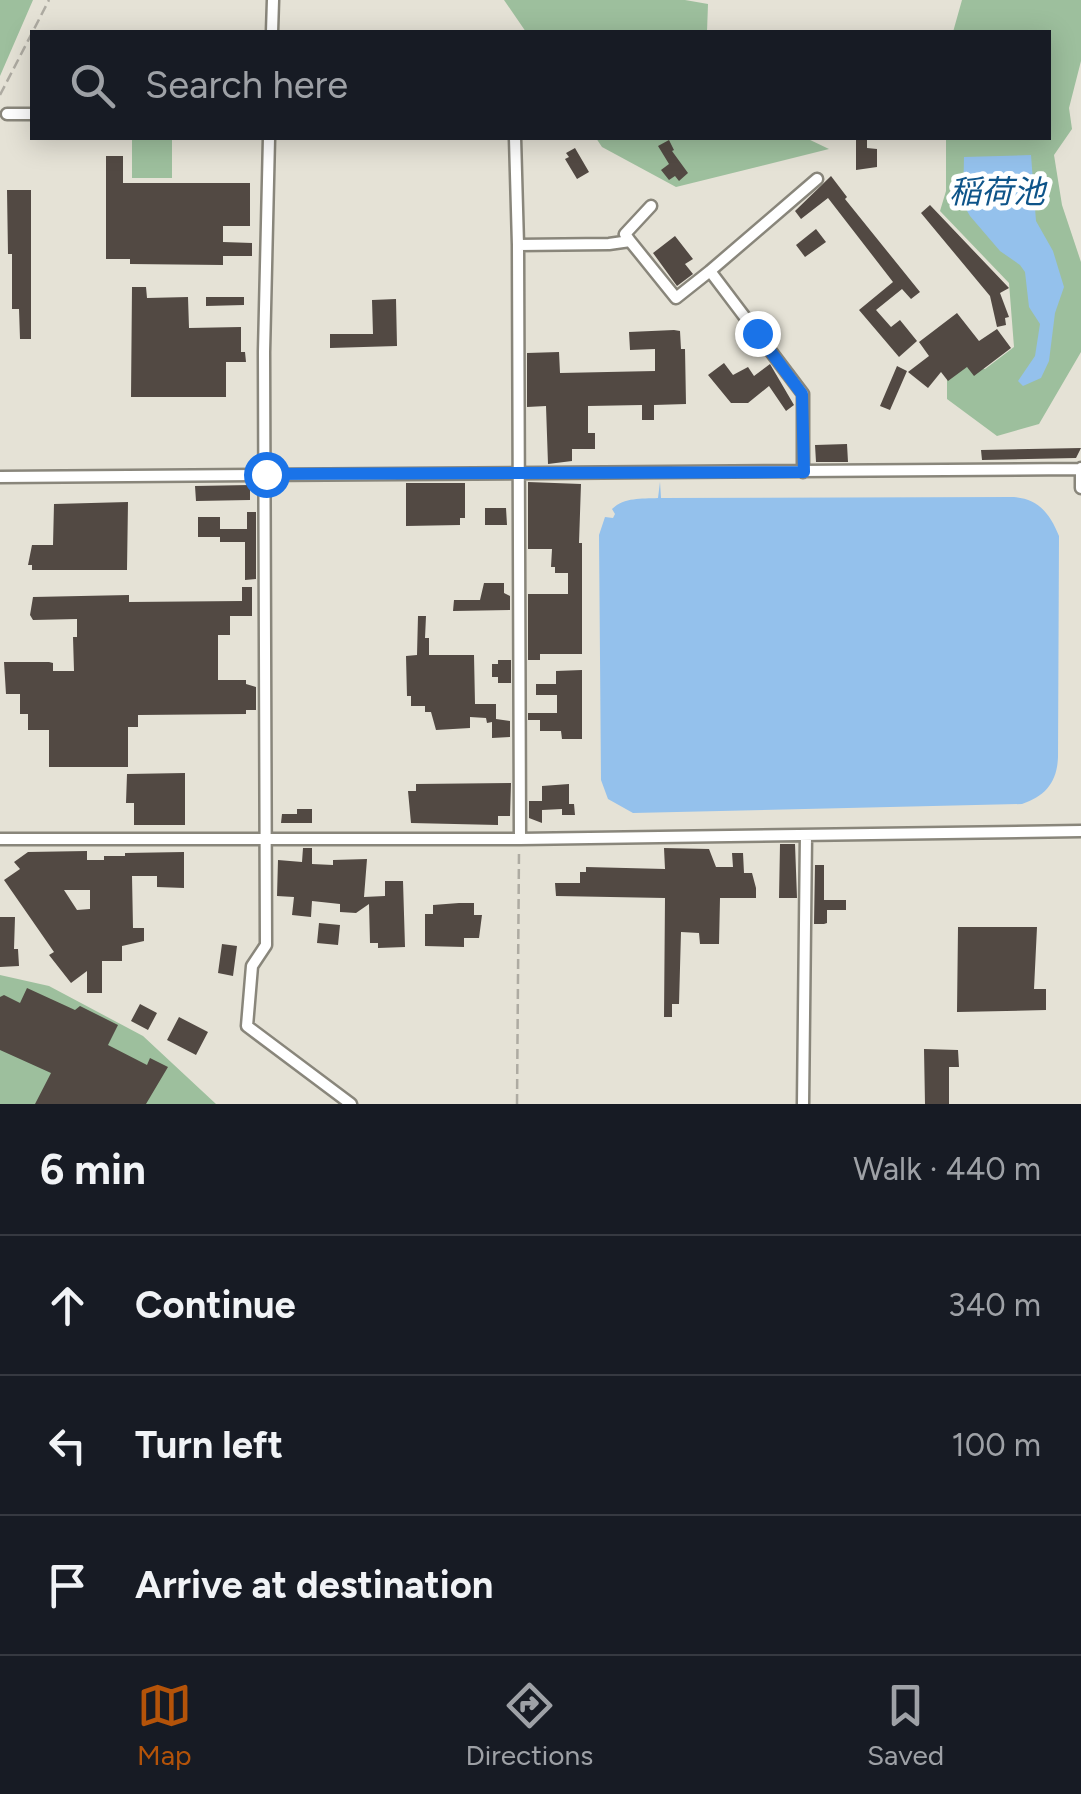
<!DOCTYPE html>
<html lang="en">
<head>
<meta charset="utf-8">
<style>
	:root { --surface:#171b24; --page:#20242c; --text:#f1f3f6; --muted:#9ea1a6; --line:#363941; --accent:#b45309 }
	body { margin:0; font-family:Figtree,"Noto Sans JP",sans-serif; background:var(--page); color:var(--text) }
	.stop { position:absolute; width:30px; height:30px; margin:-22px; border:8px solid #1a73e8; border-radius:50%; background:#fff }
	.stop.end { background:#1a73e8; border-color:#fff; box-shadow:0 2px 10px #0008 }
	.list { margin:0; padding:0; list-style:none }
	h2 { display:flex; justify-content:space-between; align-items:center; height:130px; margin:0; padding:0 40px; font-size:42px }
	h2 small { font-size:32px; font-weight:400; color:var(--muted) }
	.list li { display:grid; grid-template-columns:65px 1fr auto; gap:30px; align-items:center; box-sizing:border-box; height:140px; padding:0 40px; border-top:2px solid var(--line) }
	.list b { display:block; font-size:38px; white-space:nowrap }
	.list em { font-size:32px; font-style:normal; color:var(--muted) }
	.icon { flex:none; width:55px; height:55px; fill:none; stroke:currentColor; stroke-width:2; stroke-linecap:round; stroke-linejoin:round }
	.map { position:relative; flex:none; width:1081px; height:1104px; overflow:hidden }
	.search { position:absolute; background:var(--surface); box-shadow:0 5px 25px #0003; left:30px; right:30px; top:30px; height:110px; display:flex; align-items:center; gap:25px; box-sizing:border-box; padding:0 35px; border-radius:0px; color:var(--muted); font-size:38px }
	.sheet { height:550px; background:var(--surface) }
	nav { display:flex; justify-content:space-around; align-items:center; box-sizing:border-box; height:140px; border-top:2px solid var(--line); background:var(--surface); font-size:28px; color:var(--muted) }
	nav a { display:grid; justify-items:center; gap:5px }
	nav .on { color:var(--accent) }
	.map>svg:first-child { display:block }
</style>
</head>
<body>
<div class="map">
<svg width="1081" height="1104" viewBox="0 0 1081 1104">
	<rect width="100%" height="100%" fill="#e5e2d6"/>
	<path fill="#9dbf9d" d="M 0,0 L 33,0 L 0,76 Z
		M 504,0 L 685,0 L 708,4 L 707,32 L 526,32 Z
		M 962,0 L 1081,0 L 1081,61 L 1069,108 L 1072,129 L 1054,155 L 1062,205 L 1081,262 L 1081,352 L 1039,424 L 997,436 L 947,399 L 947,365 L 985,369 L 1014,347 L 1009,283 L 940,211 L 946,191 L 946,138 L 1048,138 L 1048,32 L 953,32 Z
		M 132,138 L 172,138 L 172,178 L 132,178 Z
		M 596,138 L 806,138 L 829,149 L 676,187 L 602,147 Z
		M 0,975 L 49,986 L 143,1036 L 216,1104 L 0,1104 Z"/>
	<path fill="#94c1ec" d="M 1031,155 L 1036,221 L 1053,251 L 1064,287 L 1055,313 L 1049,361 L 1041,378 L 1023,386 L 1018,381 L 1035,356 L 1040,324 L 1029,307 L 1025,272 L 1020,265 L 1000,251 L 970,216 L 963,204 L 964,157 Z
		M 660,482 L 661,498 L 1014,497 C 1039,499 1050,514 1059,536 L 1058,757 C 1057,783 1045,796 1022,804 L 633,813 L 608,799 L 601,780 L 599,535 L 605,517 L 613,518 L 615,514 L 612,509 C 625,497 641,499 658,498 Z"/>
	<path fill="#524943" fill-rule="evenodd" d="M 856,138 L 867,138 L 867,148 L 877,149 L 877,167 L 856,170 Z
		M 669,140 L 674,150 L 672,151 L 688,173 L 679,181 L 675,176 L 669,180 L 661,170 L 669,164 L 658,146 Z
		M 575,148 L 589,172 L 577,179 L 565,159 L 569,157 L 566,153 Z
		M 106,156 L 123,156 L 123,183 L 250,183 L 250,226 L 223,226 L 223,242 L 252,243 L 252,256 L 223,256 L 223,265 L 130,264 L 130,259 L 106,259 Z
		M 831,176 L 847,197 L 845,199 L 920,292 L 911,299 L 902,289 L 876,310 L 891,327 L 900,320 L 917,341 L 899,357 L 859,310 L 893,282 L 828,198 L 801,219 L 795,211 Z
		M 7,190 L 31,190 L 31,339 L 20,339 L 19,309 L 12,309 L 12,254 L 8,254 Z
		M 930,205 L 1009,288 L 1000,293 L 1009,317 L 1005,318 L 1006,325 L 997,327 L 990,296 L 921,213 Z
		M 816,229 L 826,242 L 805,257 L 796,245 Z
		M 675,236 L 693,259 L 685,264 L 693,274 L 677,286 L 653,253 Z
		M 132,287 L 146,287 L 147,298 L 188,297 L 189,328 L 241,327 L 241,352 L 245,352 L 246,362 L 226,362 L 226,397 L 131,397 Z
		M 206,297 L 244,297 L 244,305 L 206,306 Z
		M 396,299 L 397,346 L 330,348 L 330,334 L 373,334 L 372,300 Z
		M 957,313 L 979,341 L 997,329 L 1011,348 L 974,376 L 967,367 L 948,381 L 941,372 L 928,388 L 908,372 L 929,356 L 919,342 Z
		M 674,330 L 680,331 L 681,349 L 685,349 L 686,404 L 654,405 L 654,420 L 642,420 L 642,405 L 588,406 L 588,433 L 595,433 L 595,449 L 572,449 L 572,461 L 548,464 L 546,406 L 527,407 L 527,353 L 559,352 L 560,373 L 655,371 L 655,349 L 630,350 L 629,332 Z
		M 724,363 L 733,375 L 748,367 L 754,376 L 770,364 L 794,405 L 786,411 L 769,386 L 748,403 L 731,403 L 708,375 Z
		M 897,366 L 907,371 L 890,410 L 880,406 Z
		M 847,444 L 848,462 L 816,462 L 815,445 Z
		M 1081,448 L 1076,458 L 982,460 L 981,450 Z
		M 528,482 L 581,484 L 579,543 L 582,543 L 582,654 L 540,654 L 540,660 L 528,660 L 528,594 L 568,594 L 568,573 L 555,573 L 555,567 L 551,567 L 552,549 L 528,549 Z
		M 406,483 L 465,483 L 465,518 L 460,518 L 460,525 L 406,526 Z
		M 250,485 L 250,500 L 196,501 L 195,486 Z
		M 128,502 L 127,570 L 32,570 L 32,565 L 28,565 L 32,545 L 53,545 L 54,504 Z
		M 485,508 L 506,508 L 507,525 L 485,525 Z
		M 247,512 L 256,512 L 256,579 L 245,580 L 245,542 L 220,542 L 220,537 L 198,537 L 198,517 L 220,517 L 220,529 L 247,529 Z
		M 484,583 L 504,583 L 504,593 L 510,596 L 510,610 L 453,611 L 454,600 L 480,600 Z
		M 242,587 L 252,587 L 252,616 L 230,616 L 230,635 L 218,635 L 218,680 L 246,680 L 246,684 L 256,687 L 256,710 L 246,710 L 246,714 L 138,715 L 138,727 L 128,727 L 128,767 L 49,767 L 49,730 L 28,730 L 28,714 L 20,714 L 20,694 L 6,694 L 4,662 L 49,662 L 53,663 L 53,671 L 74,671 L 73,637 L 77,637 L 77,619 L 33,620 L 30,615 L 33,597 L 129,595 L 129,602 L 242,601 Z
		M 418,616 L 426,616 L 425,638 L 429,638 L 429,655 L 474,655 L 475,704 L 496,704 L 496,719 L 510,721 L 510,737 L 492,738 L 492,722 L 487,723 L 486,718 L 470,717 L 470,728 L 436,730 L 431,712 L 425,712 L 425,706 L 411,706 L 411,696 L 407,696 L 406,656 L 417,655 Z
		M 498,660 L 511,660 L 511,683 L 498,683 L 498,677 L 492,677 L 492,664 L 498,664 Z
		M 582,670 L 582,739 L 562,739 L 561,731 L 540,731 L 540,720 L 528,720 L 528,713 L 557,713 L 557,695 L 536,695 L 536,684 L 556,684 L 556,671 Z
		M 185,773 L 185,825 L 134,825 L 134,803 L 126,803 L 127,774 Z
		M 511,783 L 510,816 L 498,816 L 498,825 L 411,823 L 408,791 L 416,791 L 416,784 Z
		M 569,784 L 569,804 L 574,804 L 575,815 L 562,815 L 562,809 L 542,810 L 542,823 L 529,818 L 529,801 L 542,801 L 542,786 Z
		M 297,809 L 312,809 L 312,823 L 281,823 L 282,814 L 297,814 Z
		M 780,844 L 795,844 L 797,898 L 779,898 Z
		M 303,848 L 312,848 L 312,864 L 333,865 L 333,860 L 367,859 L 364,897 L 385,896 L 385,881 L 403,881 L 405,947 L 378,948 L 378,943 L 370,943 L 369,904 L 356,913 L 340,912 L 340,904 L 312,901 L 311,917 L 292,915 L 294,897 L 277,896 L 278,860 L 302,862 Z
		M 664,848 L 709,849 L 716,867 L 733,867 L 732,853 L 743,853 L 744,873 L 752,873 L 756,888 L 756,898 L 720,898 L 719,944 L 700,944 L 699,933 L 681,932 L 679,1004 L 672,1004 L 672,1017 L 664,1017 L 665,898 L 556,896 L 555,883 L 580,883 L 580,872 L 586,872 L 586,867 L 665,869 Z
		M 87,851 L 87,860 L 104,860 L 104,856 L 125,856 L 125,853 L 184,852 L 184,888 L 157,887 L 157,876 L 132,876 L 133,928 L 144,928 L 144,941 L 122,946 L 122,961 L 102,961 L 102,993 L 87,993 L 87,971 L 71,983 L 49,955 L 54,952 L 4,880 L 20,869 L 14,862 L 28,852 ZM 64,890 L 90,890 L 90,909 L 77,910 Z
		M 815,865 L 824,865 L 824,900 L 846,900 L 846,910 L 827,910 L 827,923 L 824,924 L 814,924 Z
		M 459,903 L 474,903 L 474,915 L 482,915 L 479,938 L 464,938 L 464,947 L 425,946 L 425,914 L 433,914 L 433,905 Z
		M 0,917 L 15,917 L 14,949 L 18,949 L 19,966 L 0,967 Z
		M 319,923 L 340,925 L 338,945 L 317,943 Z
		M 958,927 L 1037,927 L 1034,989 L 1046,989 L 1046,1010 L 957,1012 Z
		M 222,944 L 237,946 L 233,976 L 218,973 Z
		M 27,988 L 75,1010 L 80,1006 L 118,1025 L 108,1045 L 147,1065 L 150,1058 L 168,1067 L 146,1104 L 35,1104 L 51,1073 L 0,1050 L 0,997 L 4,995 L 20,1003 Z
		M 140,1004 L 157,1013 L 148,1030 L 131,1021 Z
		M 179,1017 L 208,1032 L 196,1055 L 167,1040 Z
		M 924,1049 L 958,1050 L 959,1067 L 949,1067 L 949,1104 L 925,1104 Z"/>
	<g fill="none" stroke-linecap="round" stroke-linejoin="round">
		<g stroke="#89867b" stroke-width="15">
			<path id="street" d="M 272,32 L 273,0
				M 7,114 L 32,114
				M 269,138 L 264,352 L 266,945 L 252,966 L 247,1026 L 351,1104
				M 515,138 L 518,245 L 520,839
				M 630,241 L 625,234 L 651,206
				M 518,245 L 609,244 L 630,241 L 676,298 L 710,271 L 803,394 L 803,472
				M 710,271 L 817,179
				M 1081,468 L 1081,488
				M 0,477 L 1081,469
				M 0,839 L 520,839 L 1081,831
				M 803,1104 L 806,835"/>
		</g>
		<path stroke="#aeaba2" stroke-width="2.5" stroke-dasharray="10 5" stroke-linecap="butt" d="M 0,95 L 49,0
			M 517,1104 L 519,850"/>
		<use href="#street" stroke="#fff" stroke-width="10"/>
	</g>
	<g fill="none" stroke-linecap="round" stroke-linejoin="round">
		<path stroke="#1a73e8" stroke-width="12" d="M 266,474 L 804,472 L 802,394 L 757,333"/>
	</g>
	<g text-anchor="middle" stroke-width="10" stroke-linejoin="round" paint-order="stroke">
		<g font-size="32" font-style="italic" fill="#0e5489" stroke="#fff">
			<text x="997" y="203">稲荷池</text>
		</g>
	</g>
</svg>
<div class="stop" style="left:266px;top:474px"></div>
<div class="stop end" style="left:757px;top:333px"></div>
<div class="search"><svg class="icon" aria-label="search" viewBox="0 0 24 24"><circle cx="10" cy="10" r="6"/><path d="M15 15l6 6"/></svg>Search here</div>
</div>
<section class="sheet">
<h2>6 min<small>Walk · 440 m</small></h2>
<ul class="list">
<li><svg class="icon" aria-label="ahead" viewBox="0 0 24 24"><path d="M12 20V5M6 11l6-6 6 6"/></svg><div><b>Continue</b></div><em>340 m</em></li>
<li><svg class="icon" aria-label="left" viewBox="0 0 24 24"><path d="M17 20v-9H6M10 6l-5 5 5 5"/></svg><div><b>Turn left</b></div><em>100 m</em></li>
<li><svg class="icon" aria-label="arrive" viewBox="0 0 24 24"><path d="M6 21V4h12l-3 4 3 4H6"/></svg><div><b>Arrive at destination</b></div></li>
</ul>
</section>
<nav>
<a class="on"><svg class="icon" aria-label="map" viewBox="0 0 24 24"><path d="M3 6l6-2 6 2 6-2v14l-6 2-6-2-6 2zM9 4v14M15 6v14"/></svg>Map</a>
<a><svg class="icon" aria-label="directions" viewBox="0 0 24 24"><path d="M12 3l9 9-9 9-9-9zM9 14v-3h6M13 9l2 2-2 2"/></svg>Directions</a>
<a><svg class="icon" aria-label="saved" viewBox="0 0 24 24"><path d="M7 4h10v16l-5-4-5 4z"/></svg>Saved</a>
</nav>
</body>
</html>
